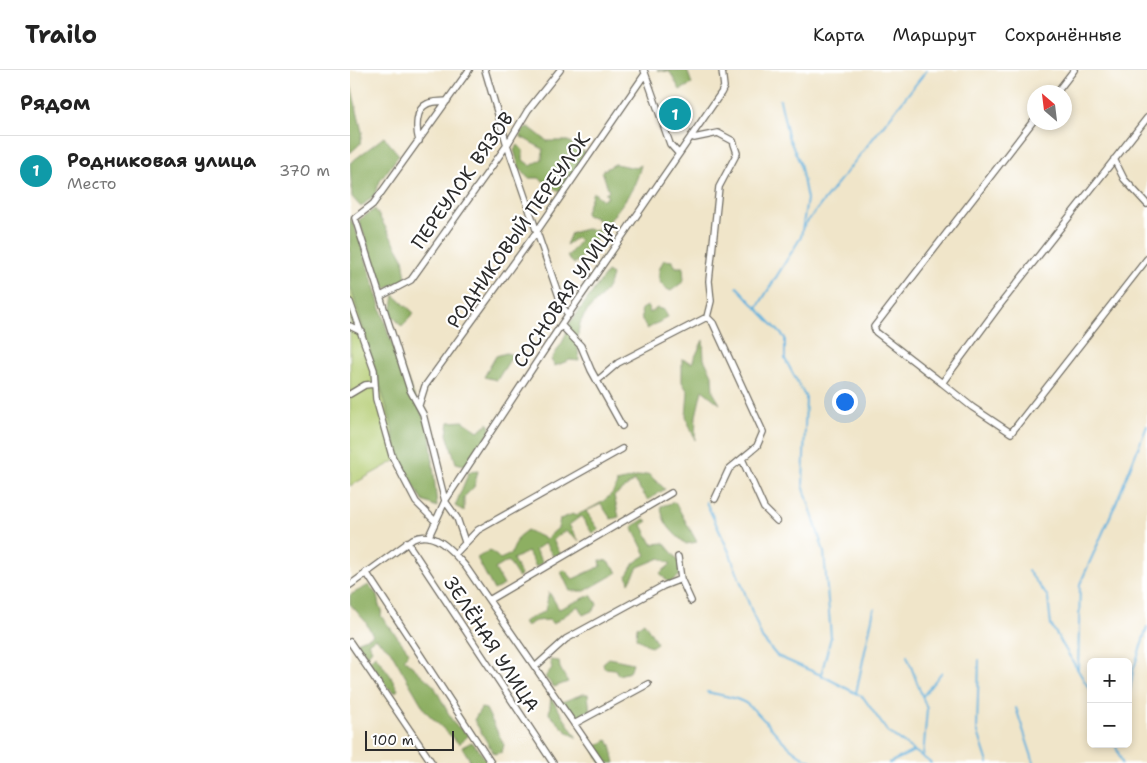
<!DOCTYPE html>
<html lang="ru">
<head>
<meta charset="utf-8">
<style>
	:root { --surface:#fff; --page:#f6f6f6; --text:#222; --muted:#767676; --line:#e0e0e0; --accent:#1a73e8 }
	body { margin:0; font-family:"Shantell Sans",sans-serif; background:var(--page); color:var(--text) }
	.controls { position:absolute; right:15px; bottom:15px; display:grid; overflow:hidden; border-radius:8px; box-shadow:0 2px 8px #0003 }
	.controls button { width:45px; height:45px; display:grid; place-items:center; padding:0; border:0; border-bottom:1px solid var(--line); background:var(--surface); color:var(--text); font:25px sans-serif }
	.compass { position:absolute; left:677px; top:15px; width:45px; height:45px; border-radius:50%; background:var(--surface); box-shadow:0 2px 8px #0003; rotate:332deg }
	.scale { position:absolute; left:15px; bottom:12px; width:89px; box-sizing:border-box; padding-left:5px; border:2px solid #2b2b2b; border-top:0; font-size:14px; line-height:18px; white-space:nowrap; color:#2b2b2b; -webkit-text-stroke:4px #fff; paint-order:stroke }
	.you { position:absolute; left:494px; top:331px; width:18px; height:18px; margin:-12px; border:4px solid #fff; border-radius:50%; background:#1a73e8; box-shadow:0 0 0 8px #1a73e833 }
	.badge { display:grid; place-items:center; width:32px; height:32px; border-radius:50%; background:var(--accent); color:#fff; font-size:16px; font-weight:700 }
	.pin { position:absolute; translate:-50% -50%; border:2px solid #fff; box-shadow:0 1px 5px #0006 }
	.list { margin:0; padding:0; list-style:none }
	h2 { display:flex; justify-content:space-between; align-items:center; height:65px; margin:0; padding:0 20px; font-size:21px }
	h2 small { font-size:16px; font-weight:400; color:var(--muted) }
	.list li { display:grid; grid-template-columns:32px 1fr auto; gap:15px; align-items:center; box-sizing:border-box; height:70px; padding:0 20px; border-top:1px solid var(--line) }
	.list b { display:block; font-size:19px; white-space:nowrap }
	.list p { margin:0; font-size:16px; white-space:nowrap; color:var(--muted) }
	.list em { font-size:16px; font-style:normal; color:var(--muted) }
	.map { position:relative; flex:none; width:797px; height:693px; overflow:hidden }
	header { display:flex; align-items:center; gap:30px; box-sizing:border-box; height:70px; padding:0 25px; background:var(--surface); border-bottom:1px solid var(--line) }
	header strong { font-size:24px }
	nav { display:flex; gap:28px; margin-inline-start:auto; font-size:18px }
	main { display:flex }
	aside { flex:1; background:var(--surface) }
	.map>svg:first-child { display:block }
</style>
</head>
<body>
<header>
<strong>Trailo</strong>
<nav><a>Карта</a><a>Маршрут</a><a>Сохранённые</a></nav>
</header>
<main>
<aside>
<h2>Рядом<small></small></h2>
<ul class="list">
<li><span class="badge" style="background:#0f9aa8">1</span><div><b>Родниковая улица</b><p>Место</p></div><em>370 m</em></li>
</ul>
</aside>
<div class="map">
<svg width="797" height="693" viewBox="0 0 797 693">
	<rect width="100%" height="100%" fill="#fff"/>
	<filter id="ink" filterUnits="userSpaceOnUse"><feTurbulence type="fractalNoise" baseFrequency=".02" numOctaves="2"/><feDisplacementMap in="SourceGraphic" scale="10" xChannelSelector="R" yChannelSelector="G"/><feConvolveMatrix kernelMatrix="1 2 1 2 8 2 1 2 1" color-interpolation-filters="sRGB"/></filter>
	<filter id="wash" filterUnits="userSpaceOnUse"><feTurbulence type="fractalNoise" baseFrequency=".0096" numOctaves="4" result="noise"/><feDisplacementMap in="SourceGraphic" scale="20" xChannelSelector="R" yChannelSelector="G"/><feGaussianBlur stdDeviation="1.12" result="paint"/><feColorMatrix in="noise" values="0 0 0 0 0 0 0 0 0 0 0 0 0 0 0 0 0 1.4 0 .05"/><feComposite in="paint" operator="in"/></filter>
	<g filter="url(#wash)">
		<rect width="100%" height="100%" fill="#f0e5c9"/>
		<path fill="#b2cb70" stroke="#6e7b4e" d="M 0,194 L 61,382 L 0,416 Z"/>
		<path fill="#8daf62" stroke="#5c6d46" d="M 307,0 L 337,0 L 342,14 L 330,20 L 320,2 Z
			M 0,11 L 12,62 L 10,74 L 0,83 Z
			M 179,57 L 197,71 L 218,71 L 237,84 L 210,122 L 189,108 L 178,108 L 169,97 L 164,80 L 168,75 L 173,80 L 173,90 L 181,96 L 192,89 L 193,79 L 171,67 L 172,59 Z
			M 34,67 L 49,85 L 30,111 L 25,124 L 11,137 L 2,127 L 0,93 Z
			M 265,94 L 286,98 L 291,95 C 284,122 276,128 261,149 C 248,166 240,181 224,194 L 217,187 L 230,171 L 226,168 L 216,175 L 221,163 L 236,159 L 249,160 L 253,154 L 244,147 L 235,145 L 243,122 L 253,130 L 258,127 L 255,123 L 259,121 L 252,101 Z
			M 25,139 L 53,188 L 56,209 L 36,219 L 24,193 L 9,150 Z
			M 0,147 L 11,173 L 39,266 L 80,363 L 87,437 L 73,431 L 47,386 L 41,352 L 0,214 Z
			M 314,190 L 322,191 L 326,197 L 333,197 L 334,211 L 321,221 C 306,215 306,202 314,190 Z
			M 257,202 L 262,205 C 256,229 241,232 231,251 C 226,262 228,279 229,291 L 220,290 L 205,296 L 201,290 L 213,271 L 220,253 Z
			M 44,225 L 64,243 L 52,257 L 41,244 Z
			M 298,236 L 300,243 L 307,238 L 314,240 L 318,247 L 297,259 L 292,250 L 291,239 Z
			M 353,270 L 354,289 L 362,305 L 363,322 L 370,334 L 352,320 L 346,346 L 345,370 L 336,347 L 338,322 L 332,312 L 332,289 L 342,293 Z
			M 156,283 L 163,285 L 147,310 L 134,307 L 146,286 Z
			M 113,351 L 128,361 L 138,353 L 141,361 L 118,396 L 106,393 L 97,364 L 99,352 Z
			M 128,401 L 124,417 L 114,427 L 114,441 L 105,436 L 119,402 Z
			M 298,404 L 315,419 L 298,430 L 284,411 L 264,426 L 269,447 L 261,449 L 251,434 L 236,441 L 249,460 L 242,463 L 231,446 L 219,455 L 229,471 L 215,461 L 203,470 L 211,485 L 203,486 L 195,473 L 185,480 L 193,493 L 186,497 L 178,482 L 163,489 L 171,505 L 169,508 L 158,491 L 145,499 L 154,515 L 144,520 L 127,488 L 140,480 L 150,489 L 161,484 L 169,466 L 177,460 L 196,469 L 208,458 L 210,449 L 223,444 L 225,446 C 238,439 265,430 267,412 Z
			M 325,432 L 347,472 L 336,474 C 323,463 312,454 311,436 Z
			M 294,449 L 298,451 L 292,455 L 302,474 L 314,473 L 329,491 L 330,505 L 319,513 L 310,503 L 321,494 L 310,488 L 288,497 L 279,513 L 277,505 L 284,493 L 296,485 L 282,457 Z
			M 250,490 L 257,491 L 268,502 L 235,521 L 220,521 L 211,502 L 215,500 L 223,509 L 251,496 Z
			M 19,515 L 27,525 L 29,536 L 32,539 L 31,546 L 59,582 L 54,589 L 84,616 L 104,654 L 119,665 L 109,674 L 76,642 L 40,580 L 25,568 L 18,573 L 22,580 L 17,586 L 7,572 C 12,568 18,569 23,565 L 15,551 L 0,534 L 0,525 Z
			M 199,522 L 209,539 L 241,525 L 247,534 L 244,540 L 233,545 L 228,536 L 203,554 L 199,550 L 185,551 L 176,556 L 173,552 L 195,541 Z
			M 294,552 L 307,573 L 301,577 L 286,568 L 287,557 Z
			M 25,585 L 40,605 L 48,620 L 45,622 C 26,612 32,604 18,592 Z
			M 259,588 L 283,593 L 280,602 L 268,605 L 265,599 L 254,598 L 253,593 Z
			M 200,590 L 209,591 L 210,598 L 218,612 L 204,617 L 195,607 L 202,598 Z
			M 233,624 L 238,624 L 240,643 L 231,648 L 212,632 Z
			M 201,628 L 227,668 L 215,660 L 199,644 Z
			M 131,638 L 136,639 L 154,675 L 152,682 L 144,684 L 124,650 Z
			M 257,670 L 261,675 L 265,693 L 251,693 L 244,678 Z
			M 122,672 L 139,693 L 117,693 L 120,690 L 112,677 Z"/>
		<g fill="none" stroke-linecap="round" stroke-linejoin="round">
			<path stroke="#63b1dd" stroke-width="2" d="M 453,157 L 577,0
				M 387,217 L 435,268 L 435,289 L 456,328 L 453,415 L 474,482 L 481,567 L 471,605
				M 407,238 L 451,167 L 457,129 L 450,93 L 438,66 L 430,30
				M 356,432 L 380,484 L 412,568 L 427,586 L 471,605 L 513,627 L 537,661 L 581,693
				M 678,501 L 698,527 L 701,555 L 741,622
				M 557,586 L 577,639 L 573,687
				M 629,590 L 627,659 L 638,693
				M 728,600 L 730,514 L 766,433 L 797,356
				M 357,622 C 369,625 388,627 398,635 C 422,653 436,685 468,693
				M 506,623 L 524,539
				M 572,627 L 592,602
				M 778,633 L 783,601 L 797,557
				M 666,638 L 684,693
				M 765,674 L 772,693
				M 539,693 L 564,681"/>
		</g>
	</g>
	<g filter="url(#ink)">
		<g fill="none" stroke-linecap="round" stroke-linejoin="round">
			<g stroke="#706c62" stroke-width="8">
				<path id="minor" d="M 135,0 L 157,75 L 213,238 L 219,245
					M 294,0 L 320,74 L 329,84
					M 707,22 L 724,0
					M 797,48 L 649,236 L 592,313 L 622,337 L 661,363 L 797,189
					M 69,71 C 66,60 65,39 77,34 C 82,31 91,32 97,31
					M 764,89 L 774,109 L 797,134
					M 31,226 L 61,210 L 157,75 L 178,40 L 210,0
					M 0,232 L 24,300 L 26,329 L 42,386 L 66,432 L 85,451
					M 357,247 L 363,253 L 413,362 L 407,376 L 379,399 L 365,429
					M 211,255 L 231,276 L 241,300 L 272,356
					M 0,256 L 12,262
					M 247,311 L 268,293 L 357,247 L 361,231 L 359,211 L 369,117 L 387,83 L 383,71 L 368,63 L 344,68 L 341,66
					M 592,313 L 526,262 L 524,257 L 684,50
					M 0,324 L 15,315 L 25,314
					M 69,335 L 75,316 L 187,161 L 295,4
					M 392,389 L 414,438 L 427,451
					M 79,466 L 95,431 L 211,255 L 371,23 L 374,17 L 372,0
					M 57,472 L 203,693
					M 115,472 L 107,448 L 95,431 L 73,344 L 60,320 L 5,148 L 23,134 L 119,0
					M 105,484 L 128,460 L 272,379
					M 328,487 L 331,509
					M 16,502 L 141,693
					M 0,515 L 63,469 C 85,459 103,482 116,497 L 251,693
					M 139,530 L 321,423
					M 0,572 L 82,693
					M 185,597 L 216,569 L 313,516 L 331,509 L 341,531
					M 224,654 L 298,614"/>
			</g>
			<use href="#minor" stroke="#fff" stroke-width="5.5"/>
		</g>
	</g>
	<g text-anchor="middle" stroke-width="4.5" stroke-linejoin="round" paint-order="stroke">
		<g font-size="19" fill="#2b2b2b" stroke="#fff">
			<text transform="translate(112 110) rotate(-55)" y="7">ПЕРЕУЛОК ВЯЗОВ</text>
			<text transform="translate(168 160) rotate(-55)" y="7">РОДНИКОВЫЙ ПЕРЕУЛОК</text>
			<text transform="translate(215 224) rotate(-56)" y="7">СОСНОВАЯ УЛИЦА</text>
			<text transform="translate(142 574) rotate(57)" y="7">ЗЕЛЁНАЯ УЛИЦА</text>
		</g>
	</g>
</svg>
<div class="controls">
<button>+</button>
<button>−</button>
</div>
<svg class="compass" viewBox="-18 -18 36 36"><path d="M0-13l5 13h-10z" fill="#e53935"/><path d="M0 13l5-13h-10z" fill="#767676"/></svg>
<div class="scale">100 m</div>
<div class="you"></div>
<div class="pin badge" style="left:325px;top:44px;background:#0f9aa8">1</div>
</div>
</main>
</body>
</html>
